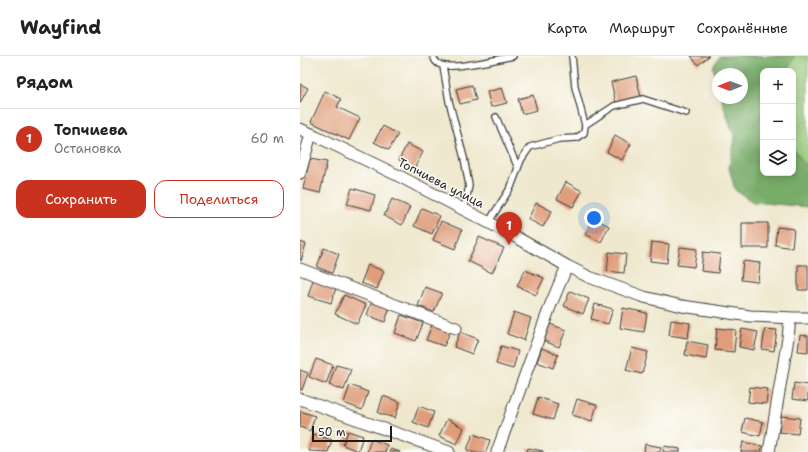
<!DOCTYPE html>
<html lang="ru">
<head>
<meta charset="utf-8">
<style>
	:root { --surface:#fff; --page:#f6f6f6; --text:#222; --muted:#767676; --line:#e0e0e0; --accent:#c8321e }
	body { margin:0; font-family:"Shantell Sans",sans-serif; background:var(--page); color:var(--text) }
	.controls { position:absolute; right:12px; top:12px; display:grid; overflow:hidden; border-radius:8px; box-shadow:0 2px 10px #0003 }
	.controls button { width:36px; height:36px; display:grid; place-items:center; padding:0; border:0; border-bottom:1px solid var(--line); background:var(--surface); color:var(--text); font:20px sans-serif }
	.compass { position:absolute; left:412px; top:12px; width:36px; height:36px; border-radius:50%; background:var(--surface); box-shadow:0 2px 10px #0003; rotate:269deg }
	.scale { position:absolute; left:12px; bottom:10px; width:80px; box-sizing:border-box; padding-left:4px; border:2px solid #1c1c1c; border-top:0; font-size:11px; line-height:14px; white-space:nowrap; color:#1c1c1c; -webkit-text-stroke:3px #fdfcf7; paint-order:stroke }
	.you { position:absolute; left:294px; top:162px; width:14px; height:14px; margin:-10px; border:3px solid #fff; border-radius:50%; background:#1a73e8; box-shadow:0 0 0 6px #1a73e833 }
	.badge { display:grid; place-items:center; width:26px; height:26px; border-radius:50%; background:var(--accent); color:#fff; font-size:13px; font-weight:700 }
	.pin { position:absolute; translate:-50% -33px; filter:drop-shadow(0 1px 2px #0008) }
	.pin::after { content:''; position:absolute; top:21px; width:14px; height:12px; background:inherit; clip-path:polygon(0 0,100% 0,50% 100%) }
	.list { margin:0; padding:0; list-style:none }
	h2 { display:flex; justify-content:space-between; align-items:center; height:52px; margin:0; padding:0 16px; font-size:17px }
	h2 small { font-size:13px; font-weight:400; color:var(--muted) }
	.list li { display:grid; grid-template-columns:26px 1fr auto; gap:12px; align-items:center; box-sizing:border-box; height:60px; padding:0 16px; border-top:1px solid var(--line) }
	.list b { display:block; font-size:15px; white-space:nowrap }
	.list p { margin:0; font-size:13px; white-space:nowrap; color:var(--muted) }
	.list em { font-size:13px; font-style:normal; color:var(--muted) }
	.actions { display:flex; gap:8px; padding:12px 16px }
	.actions a { flex:1; padding:9px 0; border:1px solid var(--accent); border-radius:12px; text-align:center; font-size:14px; color:var(--accent) }
	.actions .main { background:var(--accent); color:#fff }
	.icon { flex:none; width:22px; height:22px; fill:none; stroke:currentColor; stroke-width:2; stroke-linecap:round; stroke-linejoin:round }
	.map { position:relative; flex:none; width:508px; height:396px; overflow:hidden }
	header { display:flex; align-items:center; gap:24px; box-sizing:border-box; height:56px; padding:0 20px; background:var(--surface); border-bottom:1px solid var(--line) }
	header strong { font-size:19px }
	nav { display:flex; gap:22px; margin-inline-start:auto; font-size:14px }
	main { display:flex }
	aside { flex:1; background:var(--surface) }
	.map>svg:first-child { display:block }
</style>
</head>
<body>
<header>
<strong>Wayfind</strong>
<nav><a>Карта</a><a>Маршрут</a><a>Сохранённые</a></nav>
</header>
<main>
<aside>
<h2>Рядом<small></small></h2>
<ul class="list">
<li><span class="badge">1</span><div><b>Топчиева</b><p>Остановка</p></div><em>60 m</em></li>
</ul>
<div class="actions"><a class="main">Сохранить</a><a>Поделиться</a></div>
</aside>
<div class="map">
<svg width="508" height="396" viewBox="0 0 508 396">
	<rect width="100%" height="100%" fill="#fdfcf7"/>
	<filter id="ink" filterUnits="userSpaceOnUse"><feTurbulence type="fractalNoise" baseFrequency=".025" numOctaves="2"/><feDisplacementMap in="SourceGraphic" scale="8" xChannelSelector="R" yChannelSelector="G"/><feConvolveMatrix kernelMatrix="1 2 1 2 8 2 1 2 1" color-interpolation-filters="sRGB"/></filter>
	<filter id="wash" filterUnits="userSpaceOnUse"><feTurbulence type="fractalNoise" baseFrequency=".012" numOctaves="4" result="noise"/><feDisplacementMap in="SourceGraphic" scale="16" xChannelSelector="R" yChannelSelector="G"/><feGaussianBlur stdDeviation="0.9" result="paint"/><feColorMatrix in="noise" values="0 0 0 0 0 0 0 0 0 0 0 0 0 0 0 0 0 1.4 0 .05"/><feComposite in="paint" operator="in"/></filter>
	<g filter="url(#wash)">
		<rect width="100%" height="100%" fill="#efe8ce"/>
		<path fill="#95c879" stroke="#58724a" fill-rule="evenodd" d="M 430,0 L 508,0 L 508,129 L 460,133 L 442,42 L 442,18 ZM 463,15 L 493,15 L 493,117 L 463,117 Z"/>
		<path fill="#78ac69" stroke="#4a6442" d="M 420,0 L 495,0 L 489,10 L 489,15 L 463,15 L 463,117 L 493,117 L 493,93 L 508,112 L 508,151 L 453,146 L 435,134 L 429,112 L 435,83 L 421,42 L 442,42 L 442,18 L 418,18 L 418,32 L 413,11 Z"/>
		<g id="blocks">
			<path fill="#df9d7b" d="M 391,0 L 409,0 L 398,9 Z
				M 336,20 L 341,41 L 316,47 L 311,26 Z
				M 0,28 L 8,32 L 0,47 Z
				M 172,29 L 176,44 L 160,48 L 156,33 Z
				M 202,32 L 207,47 L 191,51 L 187,36 Z
				M 25,35 L 41,43 L 37,51 L 60,62 L 49,84 L 11,66 Z
				M 233,39 L 237,54 L 222,58 L 218,43 Z
				M 83,70 L 98,78 L 89,94 L 74,86 Z
				M 315,79 L 331,88 L 322,104 L 307,96 Z
				M 107,88 L 123,96 L 114,113 L 99,104 Z
				M 10,103 L 27,106 L 20,137 L 3,133 Z
				M 266,126 L 282,135 L 273,151 L 257,143 Z
				M 52,132 L 75,139 L 71,154 L 47,148 Z
				M 92,143 L 110,151 L 102,169 L 84,160 Z
				M 236,147 L 252,155 L 243,171 L 228,163 Z
				M 122,152 L 140,160 L 132,178 L 114,170 Z
				M 294,162 L 309,170 L 301,186 L 285,178 Z
				M 141,165 L 162,174 L 155,193 L 133,184 Z
				M 442,167 L 468,167 L 468,192 L 442,192 Z
				M 477,171 L 494,173 L 492,192 L 475,189 Z
				M 179,181 L 204,192 L 192,217 L 168,205 Z
				M 0,186 L 6,188 L 1,205 L 0,204 Z
				M 352,186 L 369,188 L 367,207 L 350,205 Z
				M 380,191 L 397,193 L 394,211 L 377,209 Z
				M 24,192 L 39,198 L 32,217 L 17,211 Z
				M 309,196 L 326,198 L 324,217 L 307,215 Z
				M 403,196 L 420,198 L 418,217 L 401,215 Z
				M 443,205 L 460,207 L 458,226 L 441,224 Z
				M 68,209 L 84,215 L 77,233 L 61,227 Z
				M 498,209 L 508,209 L 508,234 L 498,234 Z
				M 225,214 L 244,222 L 236,239 L 217,230 Z
				M 13,224 L 36,232 L 31,247 L 8,240 Z
				M 125,231 L 142,237 L 134,256 L 118,250 Z
				M 270,235 L 289,243 L 283,258 L 264,250 Z
				M 44,239 L 66,249 L 57,268 L 35,258 Z
				M 72,245 L 90,251 L 85,266 L 67,259 Z
				M 295,248 L 313,253 L 308,268 L 291,263 Z
				M 323,252 L 347,257 L 344,276 L 320,272 Z
				M 214,256 L 231,262 L 224,284 L 207,278 Z
				M 101,259 L 123,267 L 116,285 L 95,277 Z
				M 371,264 L 390,267 L 388,282 L 369,279 Z
				M 250,268 L 266,274 L 259,291 L 244,285 Z
				M 132,269 L 150,276 L 144,290 L 126,284 Z
				M 417,272 L 436,274 L 434,296 L 415,294 Z
				M 442,273 L 458,276 L 454,294 L 439,291 Z
				M 465,273 L 477,274 L 474,295 L 462,293 Z
				M 160,276 L 178,283 L 172,298 L 154,291 Z
				M 500,279 L 508,280 L 508,296 L 498,295 Z
				M 387,285 L 408,289 L 406,303 L 385,299 Z
				M 201,290 L 218,295 L 213,313 L 196,308 Z
				M 242,292 L 258,299 L 253,312 L 237,306 Z
				M 332,292 L 348,296 L 342,318 L 326,314 Z
				M 16,303 L 33,309 L 26,328 L 9,321 Z
				M 36,309 L 51,313 L 44,334 L 29,329 Z
				M 0,314 L 8,317 L 2,334 L 0,334 Z
				M 494,327 L 508,329 L 508,345 L 492,343 Z
				M 50,329 L 68,336 L 62,354 L 44,347 Z
				M 450,331 L 468,333 L 466,348 L 448,346 Z
				M 83,340 L 100,346 L 95,362 L 78,357 Z
				M 238,341 L 258,348 L 253,364 L 233,358 Z
				M 277,343 L 297,349 L 292,365 L 272,359 Z
				M 119,350 L 134,356 L 128,372 L 113,366 Z
				M 0,355 L 15,360 L 10,375 L 0,371 Z
				M 481,360 L 500,362 L 498,378 L 479,376 Z
				M 445,362 L 463,366 L 460,380 L 442,376 Z
				M 147,363 L 164,372 L 157,388 L 139,380 Z
				M 48,375 L 63,380 L 58,395 L 43,389 Z
				M 14,378 L 32,384 L 28,396 L 9,395 Z
				M 173,378 L 190,384 L 186,396 L 172,396 L 167,394 Z
				M 71,383 L 87,389 L 85,396 L 67,396 Z
				M 443,386 L 462,390 L 461,396 L 441,396 Z
				M 345,388 L 361,391 L 360,396 L 344,396 Z
				M 364,390 L 380,393 L 380,396 L 363,396 Z
				M 228,392 L 243,395 L 243,396 L 227,396 Z
				M 90,393 L 100,396 L 89,396 Z"/>
		</g>
	</g>
	<g filter="url(#ink)">
		<use href="#blocks" fill-opacity="0" stroke="#3c3b37" stroke-width="1"/>
		<g fill="none" stroke-linecap="round" stroke-linejoin="round">
			<g stroke="#3c3b37" stroke-width="8">
				<path id="lane" d="M 133,0 C 135,5 136,7 141,9 C 153,14 199,3 213,0
					M 143,10 L 149,45 L 164,102 L 169,130 L 164,154
					M 196,61 L 218,112
					M 285,69 L 314,50 L 343,43 L 386,57
					M 188,167 L 211,131 L 221,104 L 230,91 L 259,83 L 276,82 L 284,77 L 285,69 L 275,31 L 272,0"/>
			</g>
			<g stroke="#3c3b37" stroke-width="13">
				<path id="street" d="M 0,73 L 16,80 L 97,119 L 205,175 L 267,210 L 289,221 L 344,241 L 382,250 L 450,260 L 494,262 L 508,262
					M 0,117 L 11,78
					M 0,213 L 156,272
					M 0,343 L 149,396
					M 197,396 L 251,248 L 267,210
					M 469,396 L 488,282 L 490,262"/>
			</g>
			<use href="#lane" stroke="#fff" stroke-width="5.5"/>
			<use href="#street" stroke="#fff" stroke-width="11"/>
		</g>
	</g>
	<g text-anchor="middle" stroke-width="3" stroke-linejoin="round" paint-order="stroke">
		<g font-size="12" fill="#1c1c1c" stroke="#fdfcf7">
			<text transform="translate(141 127) rotate(27)" y="4">Топчиева улица</text>
		</g>
	</g>
</svg>
<div class="controls">
<button>+</button>
<button>−</button>
<button><svg class="icon" aria-label="layers" viewBox="0 0 24 24"><path d="M12 4l9 5-9 5-9-5zM3 14l9 5 9-5"/></svg></button>
</div>
<svg class="compass" viewBox="-18 -18 36 36"><path d="M0-13l5 13h-10z" fill="#e53935"/><path d="M0 13l5-13h-10z" fill="#767676"/></svg>
<div class="scale">50 m</div>
<div class="you"></div>
<div class="pin badge" style="left:209px;top:189px">1</div>
</div>
</main>
</body>
</html>
